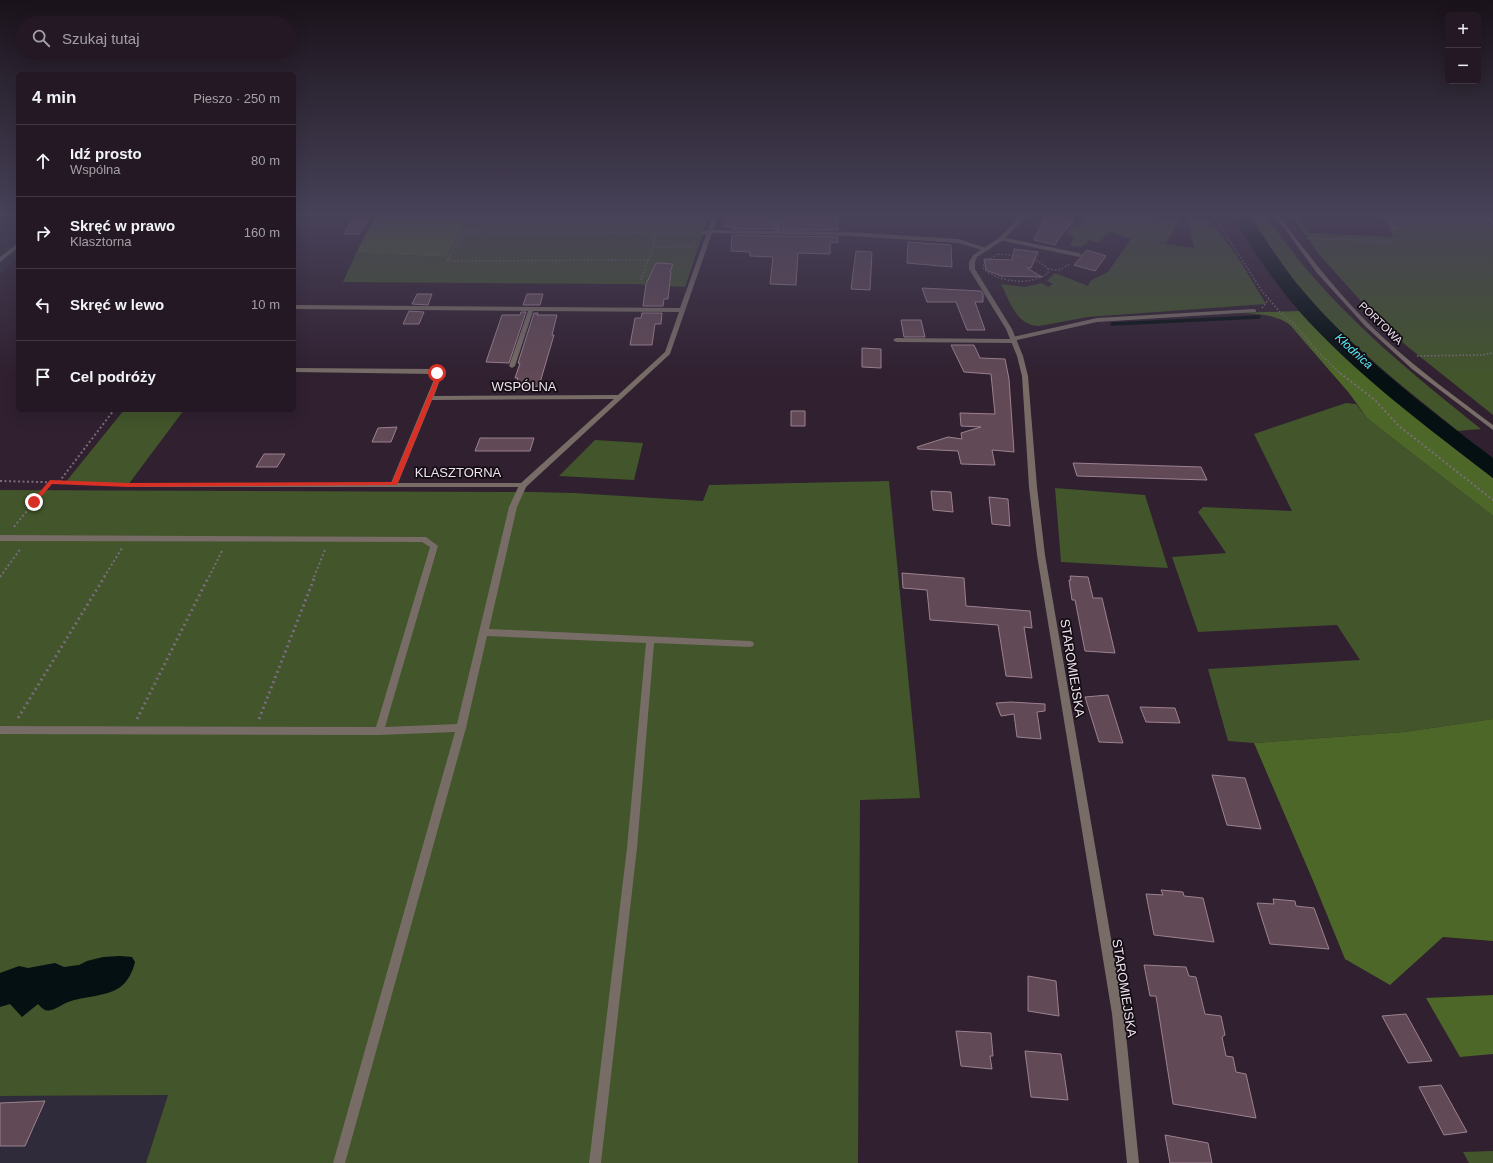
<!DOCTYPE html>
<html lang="pl">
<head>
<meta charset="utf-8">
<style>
	:root { --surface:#241824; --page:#2c212c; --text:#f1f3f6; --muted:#a3a0a6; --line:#413741 }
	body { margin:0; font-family:Helvetica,sans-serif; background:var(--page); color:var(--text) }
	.controls { position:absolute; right:12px; top:12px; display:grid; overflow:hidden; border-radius:6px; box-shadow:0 4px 16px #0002 }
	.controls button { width:36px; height:36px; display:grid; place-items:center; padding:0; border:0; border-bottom:1px solid var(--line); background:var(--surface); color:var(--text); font:20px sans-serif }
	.stop { position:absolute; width:12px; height:12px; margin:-9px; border:3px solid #d93025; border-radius:50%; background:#fff }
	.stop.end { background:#d93025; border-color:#fff; box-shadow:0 1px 4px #0008 }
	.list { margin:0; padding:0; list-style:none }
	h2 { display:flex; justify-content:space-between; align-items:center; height:52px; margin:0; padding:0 16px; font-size:17px }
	h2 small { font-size:13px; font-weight:400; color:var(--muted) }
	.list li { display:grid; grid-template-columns:26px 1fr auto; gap:12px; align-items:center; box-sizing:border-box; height:72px; padding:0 16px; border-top:1px solid var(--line) }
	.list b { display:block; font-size:15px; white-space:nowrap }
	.list p { margin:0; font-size:13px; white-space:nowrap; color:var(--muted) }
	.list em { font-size:13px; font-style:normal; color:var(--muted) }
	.icon { flex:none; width:22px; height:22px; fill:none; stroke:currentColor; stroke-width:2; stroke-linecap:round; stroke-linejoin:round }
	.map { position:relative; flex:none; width:1493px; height:1163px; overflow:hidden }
	.search { position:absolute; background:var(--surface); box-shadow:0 4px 16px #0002; left:16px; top:16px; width:280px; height:44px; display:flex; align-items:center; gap:10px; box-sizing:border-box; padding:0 14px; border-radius:22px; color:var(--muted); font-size:15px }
	.panel { position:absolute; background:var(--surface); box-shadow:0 4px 16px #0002; left:16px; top:72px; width:280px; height:340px; border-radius:6px }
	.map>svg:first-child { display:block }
</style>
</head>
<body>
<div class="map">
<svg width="1493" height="1163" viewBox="0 0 1493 1163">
	<rect width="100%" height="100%" fill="#302030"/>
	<path fill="#302b3b" d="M 0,213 L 18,213 L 18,257 L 0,273 Z
		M 168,1095 L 146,1163 L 0,1163 L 0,1096 Z"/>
	<path fill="#42552b" d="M 471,213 L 710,213 L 685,287 L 634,284 L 343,282 L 356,253 L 446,257 Z
		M 1087,213 L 1126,213 L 1180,220 L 1166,243 L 1147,241 L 1194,248 L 1188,220 L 1211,222 L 1237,256 L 1266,304 L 1088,317 L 1039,326 C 1016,325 1010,302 1001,284 L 1025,287 L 1042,283 L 1048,287 L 1053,284 L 1047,281 L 1055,273 L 1088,286 L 1090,281 L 1108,272 L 1131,239 L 1110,232 L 1098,243 L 1089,240 L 1082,247 L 1070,246 L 1074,237 L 1066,233 L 1072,227 L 1081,227 Z
		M 1248,213 L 1265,213 C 1321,300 1401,365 1481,429 L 1458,431 C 1404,388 1350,345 1304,293 C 1283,268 1266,240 1248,213 Z
		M 1290,213 L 1296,213 L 1309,233 L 1390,237 L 1393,235 L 1379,213 L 1472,213 L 1474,215 L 1482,216 L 1493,227 L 1493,415 L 1408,347 L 1376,318 L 1318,253 Z
		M 1346,403 L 1356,404 L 1367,418 L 1387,434 L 1493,516 L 1493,719 L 1404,732 L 1254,743 L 1228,741 L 1208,669 L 1360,660 L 1337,625 L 1198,632 L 1172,557 L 1226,553 L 1198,512 L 1203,507 L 1292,511 L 1254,434 Z
		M 124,410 L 184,410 L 128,485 L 65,483 Z
		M 595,440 L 643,443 L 634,480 L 559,476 Z
		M 889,481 L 920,798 L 860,800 L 858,1163 L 146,1163 L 168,1095 L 0,1096 L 0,490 L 533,492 L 574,493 L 703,501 L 709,485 Z
		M 1055,488 L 1145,495 L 1168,568 L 1061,562 Z
		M 1493,1151 L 1493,1163 L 1469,1163 L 1463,1152 Z"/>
	<path fill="#4c6727" d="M 377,213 L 471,213 L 446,257 L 356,253 Z
		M 1299,311 C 1357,374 1425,426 1493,478 L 1493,516 L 1387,434 L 1367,418 L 1349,393 L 1290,325 C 1274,313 1255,314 1236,313 Z
		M 1493,719 L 1493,941 L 1443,937 L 1390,985 L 1345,959 L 1314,883 L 1254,743 L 1404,732 Z
		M 1493,995 L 1493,1054 L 1460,1057 L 1426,998 Z"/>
	<path fill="#041011" d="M 1230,213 L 1248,213 C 1266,240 1283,268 1304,292 C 1358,356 1427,408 1493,458 L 1493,478 C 1426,426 1356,375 1300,312 C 1273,282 1251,247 1230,213 Z
		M 120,956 L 132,957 L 135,962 C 133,971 128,982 119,988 C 104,997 85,996 68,1002 C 62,1004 57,1009 51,1010 C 45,1012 42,1008 38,1004 L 22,1017 L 10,1004 L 0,1007 L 0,973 L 19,966 L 28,968 L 55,963 L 64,967 L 79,965 L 87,961 L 103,957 Z"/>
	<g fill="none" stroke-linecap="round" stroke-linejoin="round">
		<path stroke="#041011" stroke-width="3.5" d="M 1112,324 L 1259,317"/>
	</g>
	<path fill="#614956" stroke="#9c8290" d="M 357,213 L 373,213 L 359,234 L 344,234 Z
		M 726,213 L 838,213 L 838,230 L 782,230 L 782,217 L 776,215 L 775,216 L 773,229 L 732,229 L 733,227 L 724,227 Z
		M 1047,213 L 1074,220 L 1060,236 L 1055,245 L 1034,240 Z
		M 732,235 L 838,237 L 838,243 L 830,242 L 830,254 L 798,253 L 796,285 L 770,284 L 773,257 L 750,256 L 750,252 L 731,251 Z
		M 908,242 L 951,245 L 952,267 L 907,263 Z
		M 1014,249 L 1038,252 L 1031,268 L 1027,268 L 1042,277 L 1001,276 L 986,270 L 984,259 L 1012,260 Z
		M 1087,250 L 1106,256 L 1095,271 L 1074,265 Z
		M 856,251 L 872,252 L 870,290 L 851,289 Z
		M 656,263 L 673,264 L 670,272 L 671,272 L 668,299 L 664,299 L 663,306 L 643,306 L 646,284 Z
		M 922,288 L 981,291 L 983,294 L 983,302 L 975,302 L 985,330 L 967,330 L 956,302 L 927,302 Z
		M 417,294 L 432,294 L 428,305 L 412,304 Z
		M 527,294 L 543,294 L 540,305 L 523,305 Z
		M 409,311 L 424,312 L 419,324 L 403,324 Z
		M 521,312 L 526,312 L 509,363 L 486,362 L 502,315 L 520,315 Z
		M 534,313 L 538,313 L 537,315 L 557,315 L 552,335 L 554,335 L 539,386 L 515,388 L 518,378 L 515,378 L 520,363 L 518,363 Z
		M 642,313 L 662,313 L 661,324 L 655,324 L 652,345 L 630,345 L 635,318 L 641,318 Z
		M 901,320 L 921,320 L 925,337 L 904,337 Z
		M 951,345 L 974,345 L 980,358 L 1005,359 L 1009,379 L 1014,452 L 992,450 L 995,465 L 961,464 L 958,451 L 918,449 L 917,447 L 948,437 L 962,439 L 961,433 L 981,427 L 961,426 L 960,413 L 995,414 L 991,374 L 964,372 Z
		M 862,348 L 881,349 L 881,368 L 862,367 Z
		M 791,411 L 805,411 L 805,426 L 791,426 Z
		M 397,427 L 391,442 L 372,442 L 378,428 Z
		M 480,438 L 534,438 L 530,451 L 475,451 Z
		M 264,454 L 285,454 L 277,467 L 256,467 Z
		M 1073,463 L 1201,467 L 1207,480 L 1077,476 Z
		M 931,491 L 951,492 L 953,512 L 933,510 Z
		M 989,497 L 1008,499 L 1010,526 L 992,524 Z
		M 902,573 L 964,578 L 966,606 L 1030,611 L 1032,628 L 1024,627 L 1032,678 L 1006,676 L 998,625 L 930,620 L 927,590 L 903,588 Z
		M 1070,576 L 1088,577 L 1093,598 L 1102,598 L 1115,653 L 1085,651 L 1075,600 L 1072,600 L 1069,580 L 1071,580 Z
		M 1108,695 L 1123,743 L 1099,742 L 1085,697 Z
		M 1011,702 L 1045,704 L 1045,711 L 1037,712 L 1041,739 L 1017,737 L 1014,714 L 1001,716 L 996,703 Z
		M 1140,707 L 1175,708 L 1180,723 L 1146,722 Z
		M 1212,775 L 1245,778 L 1261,829 L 1227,825 Z
		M 1161,890 L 1183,892 L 1184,896 L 1203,898 L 1214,942 L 1154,935 L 1146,894 L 1163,895 Z
		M 1273,899 L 1295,901 L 1296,906 L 1314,908 L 1329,949 L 1270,944 L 1257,903 L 1274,904 Z
		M 1144,965 L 1186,967 L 1189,976 L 1196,977 L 1205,1014 L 1221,1016 L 1225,1035 L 1222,1037 L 1226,1056 L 1233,1057 L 1236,1072 L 1246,1074 L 1256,1118 L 1173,1104 L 1156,996 L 1150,996 Z
		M 1028,976 L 1056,981 L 1059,1016 L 1028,1011 Z
		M 1406,1014 L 1432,1061 L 1408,1063 L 1382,1016 Z
		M 956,1031 L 991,1033 L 993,1056 L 990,1056 L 992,1069 L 961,1066 Z
		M 1025,1051 L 1061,1054 L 1068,1100 L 1031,1097 Z
		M 1441,1085 L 1467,1132 L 1444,1135 L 1419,1087 Z
		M 45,1101 L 25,1146 L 0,1146 L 0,1103 Z
		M 1165,1135 L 1208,1143 L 1212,1163 L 1170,1163 Z"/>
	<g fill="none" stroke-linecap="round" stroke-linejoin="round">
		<path stroke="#7a6c7a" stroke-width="1.5" stroke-dasharray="1.5 2" stroke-linecap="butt" d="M 1212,213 L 1262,291 L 1280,312 L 1295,325 L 1319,353 L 1341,374
			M 1306,238 L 1387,241 L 1398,239
			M 653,247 L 656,233
			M 998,254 C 1016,256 1035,255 1048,269 L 1048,273 C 1031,286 998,283 983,268 L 984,263 Z
			M 648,260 L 447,261 L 464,232 L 692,233
			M 1048,269 L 1059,270 L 1070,264
			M 641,280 L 653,247 L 685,247 L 695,245
			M 1262,308 L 1269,299
			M 1417,356 L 1482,355 L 1493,353"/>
		<path stroke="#7a6c7a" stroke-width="2" stroke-dasharray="2 2.5" stroke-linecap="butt" d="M 1340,373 L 1375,400 L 1399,426 L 1493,500
			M 0,481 L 117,484
			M 59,482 L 114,410
			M 14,527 L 50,482
			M 0,577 L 21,548
			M 104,577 L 122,548
			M 209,577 L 223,549
			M 314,577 L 325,550"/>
		<path stroke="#7a6c7a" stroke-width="3" stroke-dasharray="2 3.5" stroke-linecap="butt" d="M 18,718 L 105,576
			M 137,719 L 209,576
			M 259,719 L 315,576"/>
		<path fill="#776c66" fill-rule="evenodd" d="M 1483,215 L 1493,215 L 1493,217 L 1483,217 Z
			M 776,216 L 780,217 L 780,232 L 777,234 L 774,232 Z
			M 703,231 L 710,231 L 713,233 L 710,235 L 701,234 L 700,233 Z
			M 1001,237 L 1079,253 L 1082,255 L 1079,257 L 999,240 L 998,239 Z
			M 18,243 L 18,248 L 0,262 L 0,257 Z
			M 1254,309 L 1256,310 L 1256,312 L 1097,322 L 1017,340 L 1017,342 L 1015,343 L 896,342 L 893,340 L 896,338 L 1010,339 L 1013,337 L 1097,318 Z
			M 520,483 L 526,483 L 527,485 L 517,507 L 489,629 L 750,641 L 753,642 L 754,644 L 753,646 L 750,647 L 654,643 L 637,848 L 601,1163 L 589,1163 L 627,848 L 646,643 L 487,636 L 466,728 L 345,1163 L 333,1163 L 455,732 L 379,735 L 0,734 L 0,726 L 376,727 L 430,547 L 422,542 L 0,541 L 0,535 L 426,537 L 438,546 L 385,727 L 457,724 L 509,507 Z"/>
		<path fill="#776c66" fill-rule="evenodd" d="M 714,213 L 718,213 L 713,230 L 849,232 L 958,239 L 989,249 L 986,251 L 958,243 L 929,241 L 849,236 L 712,233 L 670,354 L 526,487 L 128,487 L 124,485 L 128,483 L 391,483 L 435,377 L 434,374 L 294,372 L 294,368 L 434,369 L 439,372 L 441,377 L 434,396 L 618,395 L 665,352 L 679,312 L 533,311 L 515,366 L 512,368 L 509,366 L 528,311 L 294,309 L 294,305 L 680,308 ZM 614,399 L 521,483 L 398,483 L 432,400 Z
			M 1382,213 L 1386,213 L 1398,229 L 1397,230 L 1393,230 Z
			M 1480,213 L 1485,213 L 1493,221 L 1493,226 Z"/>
		<path fill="#776c66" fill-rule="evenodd" d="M 1024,213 L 1029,213 L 1003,240 L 977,257 L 975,262 L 975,269 L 1012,329 L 1023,356 L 1028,376 L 1037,487 L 1045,555 L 1124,1014 L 1139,1163 L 1127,1163 L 1112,1014 L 1037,555 L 1029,487 L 1022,376 L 1017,356 L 1006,329 L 969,269 L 969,262 L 973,255 L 999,238 Z
			M 1273,213 L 1277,213 C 1311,259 1346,304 1388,342 C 1421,372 1457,398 1493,425 L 1493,430 L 1412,369 L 1366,327 L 1317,273 Z"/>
	</g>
	<linearGradient id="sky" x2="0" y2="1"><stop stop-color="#1a121a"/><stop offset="0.57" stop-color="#484259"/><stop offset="1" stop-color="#484259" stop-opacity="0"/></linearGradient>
	<rect width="1493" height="376" fill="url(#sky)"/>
	<path fill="#d93025" d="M 435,372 L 439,372 L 441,377 L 397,485 L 128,487 L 52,484 L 36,503 L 31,502 L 50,480 L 128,483 L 392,482 L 436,377 Z"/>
	<g text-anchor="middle" stroke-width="3.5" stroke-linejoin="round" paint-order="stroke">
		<g font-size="11" fill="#efe4ef" stroke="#140d14">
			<text transform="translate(1381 323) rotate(44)" y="4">PORTOWA</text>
		</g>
		<g font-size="12" font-style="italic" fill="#57eef7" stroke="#140d14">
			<text transform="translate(1354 351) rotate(42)" y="4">Kłodnica</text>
		</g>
		<g font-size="13" fill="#efe4ef" stroke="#140d14">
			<text x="524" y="391">WSPÓLNA</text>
			<text x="458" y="477">KLASZTORNA</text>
			<text transform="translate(1073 668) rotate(81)" y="5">STAROMIEJSKA</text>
			<text transform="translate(1125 988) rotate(81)" y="5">STAROMIEJSKA</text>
		</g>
	</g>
</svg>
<div class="controls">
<button>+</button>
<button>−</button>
</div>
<div class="stop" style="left:437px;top:373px"></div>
<div class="stop end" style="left:34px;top:502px"></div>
<div class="search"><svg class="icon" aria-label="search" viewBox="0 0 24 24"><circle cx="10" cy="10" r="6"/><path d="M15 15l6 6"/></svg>Szukaj tutaj</div>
<section class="panel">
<h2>4 min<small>Pieszo · 250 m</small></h2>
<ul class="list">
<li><svg class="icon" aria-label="ahead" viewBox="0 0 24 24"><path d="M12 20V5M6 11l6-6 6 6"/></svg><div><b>Idź prosto</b><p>Wspólna</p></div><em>80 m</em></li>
<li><svg class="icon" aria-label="right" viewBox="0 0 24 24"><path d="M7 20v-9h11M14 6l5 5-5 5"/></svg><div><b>Skręć w prawo</b><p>Klasztorna</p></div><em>160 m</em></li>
<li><svg class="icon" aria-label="left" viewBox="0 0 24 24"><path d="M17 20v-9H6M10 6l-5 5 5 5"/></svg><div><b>Skręć w lewo</b></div><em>10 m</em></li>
<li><svg class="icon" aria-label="arrive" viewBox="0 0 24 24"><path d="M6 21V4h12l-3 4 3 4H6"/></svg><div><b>Cel podróży</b></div></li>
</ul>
</section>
</div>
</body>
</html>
